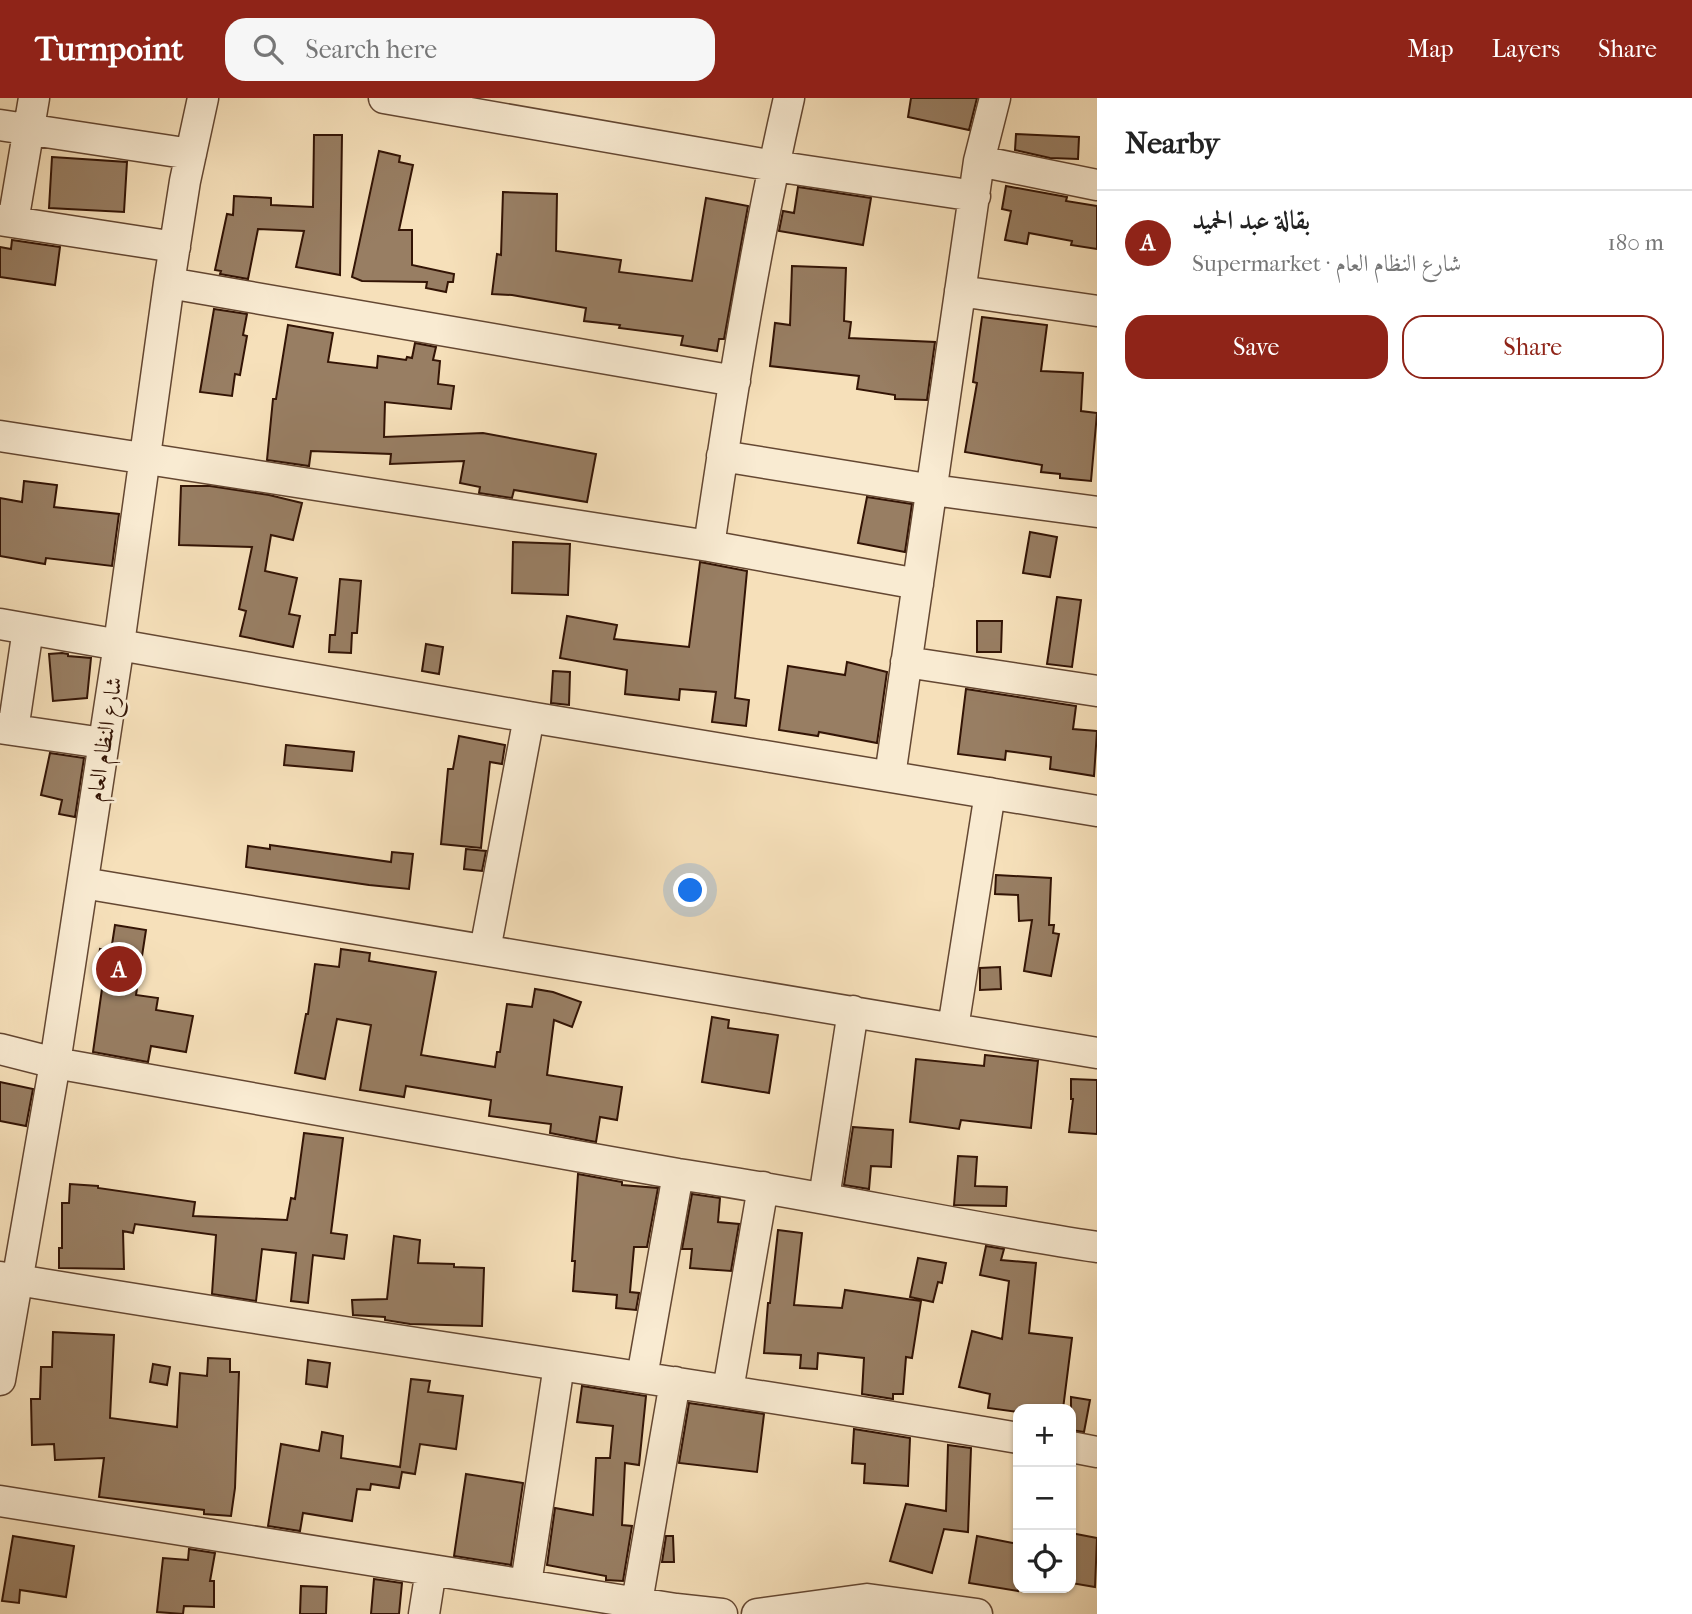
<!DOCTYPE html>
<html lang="en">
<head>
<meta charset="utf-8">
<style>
	:root { --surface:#fff; --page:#f6f6f6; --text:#222; --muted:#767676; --line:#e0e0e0; --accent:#8f2418 }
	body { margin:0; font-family:"IM FELL French Canon",Amiri,serif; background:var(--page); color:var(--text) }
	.controls { position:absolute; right:21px; bottom:21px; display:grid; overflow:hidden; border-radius:14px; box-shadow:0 2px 5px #0004 }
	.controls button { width:63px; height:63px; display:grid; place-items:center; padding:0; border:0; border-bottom:2px solid var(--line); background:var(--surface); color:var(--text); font:35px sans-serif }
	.you { position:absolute; left:691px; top:793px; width:24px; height:24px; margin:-18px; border:5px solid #fff; border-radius:50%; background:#1a73e8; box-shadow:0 0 0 10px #1a73e833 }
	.badge { display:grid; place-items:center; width:46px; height:46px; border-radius:50%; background:var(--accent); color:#fff; font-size:23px; font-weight:700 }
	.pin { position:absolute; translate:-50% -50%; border:4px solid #fff; box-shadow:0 2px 7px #0006 }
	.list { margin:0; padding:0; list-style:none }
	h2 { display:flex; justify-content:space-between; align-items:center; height:91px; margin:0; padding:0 28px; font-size:30px }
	h2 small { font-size:23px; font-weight:400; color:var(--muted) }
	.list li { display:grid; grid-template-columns:46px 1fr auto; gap:21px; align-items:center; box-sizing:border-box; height:105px; padding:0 28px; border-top:2px solid var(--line) }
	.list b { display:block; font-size:26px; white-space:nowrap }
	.list p { margin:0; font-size:23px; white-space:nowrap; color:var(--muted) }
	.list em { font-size:23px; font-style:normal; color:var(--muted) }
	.actions { display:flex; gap:14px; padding:21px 28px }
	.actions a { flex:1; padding:16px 0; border:2px solid var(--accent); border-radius:21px; text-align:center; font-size:24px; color:var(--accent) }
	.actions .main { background:var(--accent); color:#fff }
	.icon { flex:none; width:38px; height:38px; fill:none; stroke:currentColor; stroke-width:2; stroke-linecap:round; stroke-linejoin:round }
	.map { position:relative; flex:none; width:1097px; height:1516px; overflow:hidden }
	header { display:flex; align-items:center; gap:42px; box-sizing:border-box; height:98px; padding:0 35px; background:var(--accent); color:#fff }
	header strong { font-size:33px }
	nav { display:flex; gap:38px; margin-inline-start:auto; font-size:24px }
	.search { width:490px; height:63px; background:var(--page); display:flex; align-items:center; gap:18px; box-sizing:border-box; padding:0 24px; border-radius:21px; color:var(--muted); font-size:26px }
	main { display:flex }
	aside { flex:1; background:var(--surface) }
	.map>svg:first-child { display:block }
</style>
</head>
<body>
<header>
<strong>Turnpoint</strong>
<div class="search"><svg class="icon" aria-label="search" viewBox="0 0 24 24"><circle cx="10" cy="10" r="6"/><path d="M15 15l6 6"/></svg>Search here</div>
<nav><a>Map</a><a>Layers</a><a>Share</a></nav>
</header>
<main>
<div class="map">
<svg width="1097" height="1516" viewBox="0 0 1097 1516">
	<rect width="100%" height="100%" fill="#f6e0ba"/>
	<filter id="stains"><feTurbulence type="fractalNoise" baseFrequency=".00286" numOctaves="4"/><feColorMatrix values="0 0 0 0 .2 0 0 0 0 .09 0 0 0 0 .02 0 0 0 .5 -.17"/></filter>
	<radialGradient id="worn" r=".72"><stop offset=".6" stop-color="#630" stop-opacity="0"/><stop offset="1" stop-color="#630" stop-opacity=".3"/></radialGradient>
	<path fill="#987e63" stroke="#331405" stroke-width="2" d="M 911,0 L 977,0 L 969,32 L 908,19 Z
		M 1016,36 L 1079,39 L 1078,61 L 1050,60 L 1015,52 Z
		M 314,37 L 342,37 L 340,177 L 296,169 L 304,133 L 258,131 L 248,181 L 220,176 L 221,173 L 215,172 L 227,116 L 233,117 L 234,98 L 271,100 L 271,107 L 313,109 Z
		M 379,53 L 400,58 L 399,64 L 413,67 L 399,132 L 412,132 L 412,167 L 454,176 L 453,184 L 448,184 L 446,194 L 426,190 L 427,184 L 362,183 L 352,179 Z
		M 52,59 L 127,64 L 124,114 L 49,110 Z
		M 1006,88 L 1067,99 L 1066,103 L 1097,108 L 1097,151 L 1071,147 L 1072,143 L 1029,135 L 1027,146 L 1005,142 L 1011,113 L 1002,111 Z
		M 798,89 L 871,100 L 863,147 L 779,133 L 783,113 L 794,115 Z
		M 503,94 L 557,96 L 556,153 L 621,162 L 619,174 L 692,183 L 706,100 L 748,108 L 724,241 L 719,241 L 717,253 L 681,247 L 683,238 L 619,230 L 620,227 L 584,223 L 586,210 L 512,197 L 492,196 L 497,156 L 501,157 Z
		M 12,142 L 60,149 L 55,187 L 0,179 L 0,149 L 11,151 Z
		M 792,168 L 846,170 L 844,223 L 851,224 L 849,240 L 935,244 L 927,302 L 895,301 L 895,297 L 857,291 L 859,278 L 770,268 L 775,225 L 790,227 Z
		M 214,211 L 247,216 L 243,237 L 247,238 L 240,277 L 235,276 L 232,298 L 200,294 Z
		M 982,219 L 1047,227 L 1041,273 L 1083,275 L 1081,313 L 1097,315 L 1091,383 L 1060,380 L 1060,376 L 1041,374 L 1042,367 L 965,354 L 977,285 L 973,284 Z
		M 288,227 L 333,235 L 328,264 L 377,270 L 378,258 L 406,262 L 407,259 L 412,260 L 415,245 L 436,249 L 433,262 L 440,263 L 438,286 L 454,288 L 451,311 L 385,304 L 384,339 L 483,335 L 596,356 L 587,404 L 514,392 L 512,400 L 479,395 L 480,389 L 460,385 L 464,363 L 390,366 L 391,356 L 311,353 L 309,368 L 267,362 L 273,301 L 276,301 Z
		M 24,383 L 57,387 L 54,409 L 119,416 L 112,468 L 46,460 L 45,466 L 0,458 L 0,400 L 22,404 Z
		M 181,388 L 210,388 L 269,397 L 302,405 L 293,442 L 271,437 L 265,473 L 297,480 L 289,516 L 300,518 L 293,549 L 240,538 L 246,513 L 239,511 L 252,449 L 179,447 Z
		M 867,399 L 912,406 L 905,454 L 858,445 Z
		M 1030,434 L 1057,439 L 1050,479 L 1023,475 Z
		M 513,444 L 570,446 L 568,497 L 512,495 Z
		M 700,464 L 747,473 L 735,600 L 749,602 L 746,628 L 712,624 L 716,594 L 680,591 L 679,602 L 625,596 L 627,572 L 560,560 L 567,518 L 617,527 L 614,541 L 689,549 Z
		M 340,481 L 361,483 L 357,535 L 352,535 L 351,555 L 329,554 L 330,537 L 335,537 Z
		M 1057,499 L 1081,502 L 1072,569 L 1047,566 Z
		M 977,523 L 1002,523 L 1001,554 L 977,554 Z
		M 426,546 L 443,549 L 439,576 L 422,573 Z
		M 62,555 L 68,556 L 68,558 L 91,560 L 87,600 L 53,603 L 49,556 Z
		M 847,564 L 887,574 L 877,645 L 819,634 L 818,638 L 779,632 L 788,568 L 845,577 Z
		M 553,573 L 570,574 L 569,607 L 551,605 Z
		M 966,591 L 1076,608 L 1073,631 L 1097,633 L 1094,678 L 1050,671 L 1051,659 L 1006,653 L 1005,662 L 958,656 Z
		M 459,638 L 505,647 L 502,666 L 490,664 L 481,750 L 441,746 L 448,671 L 453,671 Z
		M 286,647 L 354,654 L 352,673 L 284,667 Z
		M 50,655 L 84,660 L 75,719 L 59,716 L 62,702 L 41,697 Z
		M 270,747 L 391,764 L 392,754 L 413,756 L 409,791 L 369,787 L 246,769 L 248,748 L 270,751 Z
		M 466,751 L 486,753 L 482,773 L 464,771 Z
		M 996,777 L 1051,780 L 1049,827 L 1054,827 L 1053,835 L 1059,836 L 1051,878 L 1024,873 L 1032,822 L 1019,823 L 1018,797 L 995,796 Z
		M 115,827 L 146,832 L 136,897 L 158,900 L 156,912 L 193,918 L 186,954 L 151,948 L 148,964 L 93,954 L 104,877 L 96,876 L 100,851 L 111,853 Z
		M 341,851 L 370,855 L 369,863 L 436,874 L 421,957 L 495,969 L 497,954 L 500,954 L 507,906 L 532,909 L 535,891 L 553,894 L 581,904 L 572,929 L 554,922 L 547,977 L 622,989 L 617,1022 L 600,1019 L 596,1044 L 550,1035 L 551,1026 L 489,1018 L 491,1002 L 406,988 L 404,999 L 360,992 L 371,927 L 337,921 L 325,981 L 295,975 L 306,916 L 308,916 L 315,866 L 339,869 Z
		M 1000,869 L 1001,891 L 980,892 L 980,870 Z
		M 712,919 L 729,922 L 728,930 L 778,937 L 769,995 L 702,984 Z
		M 985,957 L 1038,963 L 1031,1030 L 961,1022 L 959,1031 L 910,1024 L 916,961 L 984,968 Z
		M 1071,981 L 1097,982 L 1097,1036 L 1069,1034 L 1073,1001 L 1071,1001 Z
		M 0,984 L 33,991 L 26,1028 L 0,1023 Z
		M 853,1029 L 893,1032 L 891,1069 L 871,1068 L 869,1091 L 844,1087 Z
		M 304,1035 L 343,1040 L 331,1135 L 347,1137 L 344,1161 L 313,1157 L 308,1205 L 291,1203 L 296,1155 L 262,1151 L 256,1203 L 212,1196 L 216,1137 L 135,1126 L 133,1135 L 123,1133 L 124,1171 L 59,1170 L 59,1150 L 62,1150 L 62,1105 L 69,1105 L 70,1086 L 98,1088 L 98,1090 L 195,1104 L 193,1118 L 287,1122 L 291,1100 L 295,1101 Z
		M 958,1058 L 977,1059 L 975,1088 L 1007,1089 L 1006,1108 L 954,1107 Z
		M 578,1076 L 622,1084 L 622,1087 L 658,1090 L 647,1149 L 634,1149 L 630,1194 L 639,1195 L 636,1212 L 616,1210 L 617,1197 L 573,1193 L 575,1163 L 572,1163 Z
		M 692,1096 L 720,1100 L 718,1124 L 739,1126 L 731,1173 L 690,1170 L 692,1151 L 682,1151 Z
		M 778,1132 L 802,1135 L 794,1207 L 842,1210 L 845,1192 L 921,1203 L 912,1260 L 906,1259 L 903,1296 L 893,1296 L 893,1301 L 862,1296 L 864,1260 L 818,1255 L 817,1271 L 800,1270 L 801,1257 L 764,1255 L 768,1205 L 770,1205 Z
		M 394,1138 L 420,1142 L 418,1165 L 454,1166 L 454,1169 L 484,1170 L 482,1228 L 410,1226 L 385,1222 L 385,1219 L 353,1217 L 352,1202 L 387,1201 Z
		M 986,1148 L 1004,1151 L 1001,1162 L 1036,1165 L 1029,1235 L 1072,1240 L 1063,1311 L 1018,1311 L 1018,1314 L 988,1310 L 990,1296 L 959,1289 L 972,1233 L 1002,1241 L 1009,1183 L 980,1177 Z
		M 918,1160 L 946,1165 L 942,1185 L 938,1184 L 933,1204 L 910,1199 Z
		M 53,1234 L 114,1237 L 110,1320 L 177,1329 L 180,1275 L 207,1278 L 208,1260 L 230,1261 L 230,1274 L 239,1274 L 235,1390 L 231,1418 L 204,1416 L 204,1412 L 99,1399 L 104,1360 L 55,1362 L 54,1346 L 32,1347 L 31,1301 L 40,1301 L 41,1269 L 52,1269 Z
		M 308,1262 L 330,1265 L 327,1289 L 306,1286 Z
		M 153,1266 L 170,1269 L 167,1287 L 150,1284 Z
		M 411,1281 L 430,1283 L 428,1294 L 463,1298 L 456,1351 L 420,1346 L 415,1376 L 402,1374 L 399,1390 L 371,1386 L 370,1392 L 357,1391 L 352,1423 L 303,1415 L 300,1433 L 268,1428 L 281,1346 L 319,1353 L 322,1334 L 343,1338 L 341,1360 L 400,1369 Z
		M 582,1288 L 646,1298 L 639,1367 L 625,1365 L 622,1427 L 632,1428 L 623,1483 L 606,1482 L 606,1478 L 547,1467 L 555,1410 L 593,1417 L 596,1360 L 610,1360 L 613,1328 L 577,1324 Z
		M 1071,1299 L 1090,1302 L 1084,1334 L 1071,1332 Z
		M 689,1305 L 764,1316 L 757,1374 L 679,1365 Z
		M 854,1331 L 910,1340 L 908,1388 L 864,1385 L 865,1366 L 852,1365 Z
		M 948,1347 L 971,1350 L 968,1434 L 944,1431 L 932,1475 L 890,1463 L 906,1406 L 946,1413 Z
		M 466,1376 L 523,1385 L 511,1467 L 454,1458 Z
		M 1071,1435 L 1097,1440 L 1095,1489 L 1071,1485 Z
		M 13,1438 L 74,1448 L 66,1499 L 20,1492 L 19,1505 L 2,1503 Z
		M 666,1438 L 673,1438 L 674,1464 L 662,1464 Z
		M 977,1438 L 1018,1446 L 1018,1493 L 969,1485 Z
		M 189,1451 L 215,1455 L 210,1483 L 214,1483 L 214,1509 L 184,1508 L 183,1516 L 157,1514 L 163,1460 L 188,1462 Z
		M 374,1481 L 402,1485 L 399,1516 L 371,1516 Z
		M 301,1488 L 327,1489 L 326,1516 L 300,1516 Z"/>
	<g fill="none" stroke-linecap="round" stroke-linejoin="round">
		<g stroke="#644732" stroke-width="33">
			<path id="minor" d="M 384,0 L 774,68 L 975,98
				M 0,27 L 191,56
				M 979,63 L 1097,87
				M 0,122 L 175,149
				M 13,124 L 34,0
				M 169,185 L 735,283
				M 960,193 L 1097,213
				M 0,338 L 709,448 L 918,486
				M 722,358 L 933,392 L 1097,414
				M 709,448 C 731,298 755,148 789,0
				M 0,526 L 529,619 L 1097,713
				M 906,564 L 1097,593
				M 0,630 L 103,645
				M 13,632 L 28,531
				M 890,678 L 979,63 L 995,0
				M 83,785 L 1097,955
				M 485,852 L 529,619
				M 953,930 L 990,695
				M 0,951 L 55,965 L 678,1076 C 819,1097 957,1128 1097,1149
				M 824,1100 L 853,913
				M 0,1179 C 339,1236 679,1282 1018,1340
				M 642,1279 L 678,1076
				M 0,1282 L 55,965 L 119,546 L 169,185 L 185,83 L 203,0
				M 728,1292 L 763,1089
				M 1071,1349 L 1097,1354
				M 0,1403 L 676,1511 L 722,1516
				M 526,1486 L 559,1267
				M 637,1504 L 675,1284
				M 424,1516 L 431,1472
				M 757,1516 L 867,1501 L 977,1516"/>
		</g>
		<use href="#minor" stroke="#f9ebd2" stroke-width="30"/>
	</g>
	<g text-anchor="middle" stroke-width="5" stroke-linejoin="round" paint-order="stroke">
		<g font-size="23" fill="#331405" stroke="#f9ebd2">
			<text transform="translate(104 641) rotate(-81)" y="8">شارع النظام العام</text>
		</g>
	</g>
	<rect width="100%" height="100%" filter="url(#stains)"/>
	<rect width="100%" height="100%" fill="url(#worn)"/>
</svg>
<div class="controls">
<button>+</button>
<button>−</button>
<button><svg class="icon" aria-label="locate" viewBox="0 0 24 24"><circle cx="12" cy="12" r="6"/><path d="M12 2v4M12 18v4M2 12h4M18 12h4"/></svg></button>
</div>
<div class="you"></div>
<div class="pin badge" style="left:119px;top:871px">A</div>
</div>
<aside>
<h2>Nearby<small></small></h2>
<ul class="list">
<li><span class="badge">A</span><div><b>بقالة عبد الحميد</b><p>Supermarket · شارع النظام العام</p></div><em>180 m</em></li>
</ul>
<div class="actions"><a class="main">Save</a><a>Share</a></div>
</aside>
</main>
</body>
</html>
